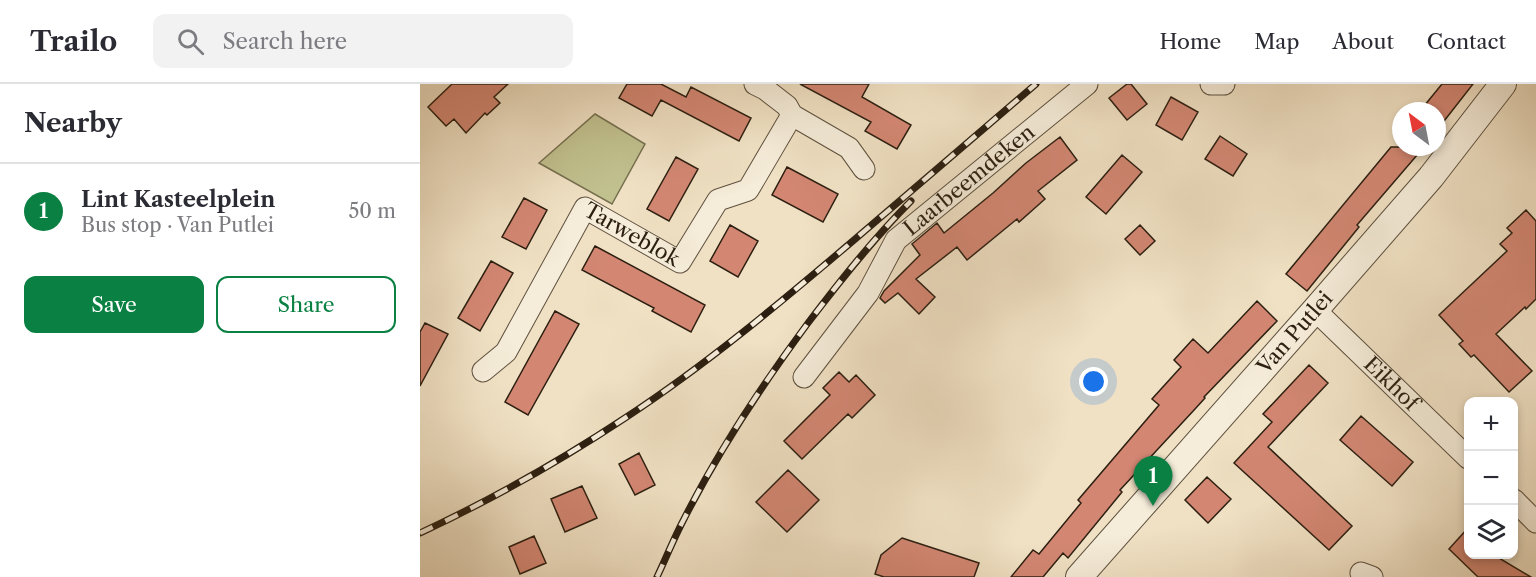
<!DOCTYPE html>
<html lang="en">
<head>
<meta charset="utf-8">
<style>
	:root { --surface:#fff; --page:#f2f2f3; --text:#2b2b33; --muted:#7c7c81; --line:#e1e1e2; --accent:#0b8043 }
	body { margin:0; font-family:"Libre Caslon Text",serif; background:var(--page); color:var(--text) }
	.controls { position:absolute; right:18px; bottom:18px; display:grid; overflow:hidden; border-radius:12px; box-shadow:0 3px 9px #0003 }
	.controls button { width:54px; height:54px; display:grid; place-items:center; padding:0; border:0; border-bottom:2px solid var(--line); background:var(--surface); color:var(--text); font:30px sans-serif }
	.compass { position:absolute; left:972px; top:18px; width:54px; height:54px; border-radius:50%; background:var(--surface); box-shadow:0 3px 9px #0003; rotate:328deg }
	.you { position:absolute; left:674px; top:298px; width:21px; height:21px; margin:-15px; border:4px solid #fff; border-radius:50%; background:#1a73e8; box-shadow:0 0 0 9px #1a73e833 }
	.badge { display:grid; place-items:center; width:39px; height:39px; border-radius:50%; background:var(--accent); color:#fff; font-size:20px; font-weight:700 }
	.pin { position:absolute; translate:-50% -50px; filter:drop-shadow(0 2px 3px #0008) }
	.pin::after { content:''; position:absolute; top:32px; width:21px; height:18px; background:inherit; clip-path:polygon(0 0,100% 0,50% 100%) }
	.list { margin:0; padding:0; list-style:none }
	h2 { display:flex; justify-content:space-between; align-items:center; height:78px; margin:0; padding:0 24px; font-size:26px }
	h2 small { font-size:20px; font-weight:400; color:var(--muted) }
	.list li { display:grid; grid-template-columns:39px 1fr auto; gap:18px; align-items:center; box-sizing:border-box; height:96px; padding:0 24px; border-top:2px solid var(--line) }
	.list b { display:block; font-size:22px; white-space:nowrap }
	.list p { margin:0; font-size:20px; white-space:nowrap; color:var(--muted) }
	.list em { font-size:20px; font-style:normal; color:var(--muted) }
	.actions { display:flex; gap:12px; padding:18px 24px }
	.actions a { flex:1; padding:14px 0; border:2px solid var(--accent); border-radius:12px; text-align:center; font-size:21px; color:var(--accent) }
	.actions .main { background:var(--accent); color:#fff }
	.icon { flex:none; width:33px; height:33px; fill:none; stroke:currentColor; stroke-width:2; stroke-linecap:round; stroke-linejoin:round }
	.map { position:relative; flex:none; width:1116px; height:493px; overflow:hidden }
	header { display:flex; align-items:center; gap:36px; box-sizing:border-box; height:84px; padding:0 30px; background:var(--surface); border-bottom:2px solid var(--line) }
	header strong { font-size:28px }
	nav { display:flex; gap:33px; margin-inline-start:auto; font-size:21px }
	.search { width:420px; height:54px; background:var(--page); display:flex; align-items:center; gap:15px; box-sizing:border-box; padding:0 21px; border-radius:12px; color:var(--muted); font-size:22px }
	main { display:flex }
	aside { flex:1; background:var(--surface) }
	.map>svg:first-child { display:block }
</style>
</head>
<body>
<header>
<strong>Trailo</strong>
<div class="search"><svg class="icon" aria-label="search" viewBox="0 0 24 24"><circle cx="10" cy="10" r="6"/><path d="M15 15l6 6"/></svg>Search here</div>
<nav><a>Home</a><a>Map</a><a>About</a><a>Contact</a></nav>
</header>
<main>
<aside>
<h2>Nearby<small></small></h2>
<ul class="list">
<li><span class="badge">1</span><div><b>Lint Kasteelplein</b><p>Bus stop · Van Putlei</p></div><em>50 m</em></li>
</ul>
<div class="actions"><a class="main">Save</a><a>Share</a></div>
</aside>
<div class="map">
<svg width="1116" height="493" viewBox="0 0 1116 493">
	<rect width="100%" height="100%" fill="#f0e1c4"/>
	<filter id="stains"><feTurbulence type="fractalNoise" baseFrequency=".00333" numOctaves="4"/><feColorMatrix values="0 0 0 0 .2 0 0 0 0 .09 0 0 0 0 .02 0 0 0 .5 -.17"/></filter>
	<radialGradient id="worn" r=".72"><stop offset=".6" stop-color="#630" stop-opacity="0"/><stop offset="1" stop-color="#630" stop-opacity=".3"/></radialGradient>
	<path fill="#c1c18f" stroke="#767050" stroke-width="1.5" d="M 175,30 L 225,60 L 192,120 L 119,79 Z"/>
	<path fill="#d38773" stroke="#2c1f11" stroke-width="1.5" d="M 32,0 L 88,0 L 74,13 L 80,19 L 67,31 L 65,29 L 46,49 L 34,35 L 26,42 L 8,23 Z
		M 207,0 L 241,0 L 266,13 L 271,3 L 331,34 L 319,57 L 241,16 L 232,32 L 199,14 Z
		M 380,0 L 449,0 L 442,13 L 491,41 L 477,65 L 445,47 L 451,38 Z
		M 707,0 L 711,0 L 727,20 L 707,36 L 689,14 Z
		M 1022,0 L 1053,0 L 1017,46 L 1017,27 L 1000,27 Z
		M 751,13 L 778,28 L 762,56 L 736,41 Z
		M 800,52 L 827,70 L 813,92 L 785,75 Z
		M 640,53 L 657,76 L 618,107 L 625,115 L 599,138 L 597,135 L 547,176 L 537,163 L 496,195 L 515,213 L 499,230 L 478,209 L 465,219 L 460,214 L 464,207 L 500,171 L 492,160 L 517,139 L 524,149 L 573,109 L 606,79 Z
		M 971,63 L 1004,63 L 937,141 L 939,143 L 887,207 L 866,190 Z
		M 702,71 L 722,88 L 686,130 L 666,113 Z
		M 256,73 L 278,85 L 249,137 L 227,125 Z
		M 367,83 L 418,110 L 403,138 L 352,111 Z
		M 104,114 L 127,126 L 106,165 L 82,153 Z
		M 1106,126 L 1116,137 L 1116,215 L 1106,225 L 1105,223 L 1076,250 L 1112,287 L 1089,308 L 1054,271 L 1051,273 L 1039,260 L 1043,257 L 1019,231 L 1087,167 L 1080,160 L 1092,149 L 1087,144 Z
		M 310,141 L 338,157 L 318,193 L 290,177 Z
		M 720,141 L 735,157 L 720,171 L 705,155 Z
		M 175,162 L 285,221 L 271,248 L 232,227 L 234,224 L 162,186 Z
		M 71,177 L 93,189 L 60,247 L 38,234 Z
		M 837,217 L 857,237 L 784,313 L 785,314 L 775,325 L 700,406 L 702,408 L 648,474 L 643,469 L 623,493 L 591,493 L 613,466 L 619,470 L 661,419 L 658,416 L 739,321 L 732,315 L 761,283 L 754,276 L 773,255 L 788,269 Z
		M 135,227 L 159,240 L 108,331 L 85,318 Z
		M 5,239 L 28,250 L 0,302 L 0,248 Z
		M 889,281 L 908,299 L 848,363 L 932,442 L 909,466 L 814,379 L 852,338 L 843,330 Z
		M 419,288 L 429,298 L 436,291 L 455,311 L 432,334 L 428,330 L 382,375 L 364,357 L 410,311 L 403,304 Z
		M 941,332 L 993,378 L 972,402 L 920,356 Z
		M 219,369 L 235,401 L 215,411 L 199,380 Z
		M 368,386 L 399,416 L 367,448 L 336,418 Z
		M 787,393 L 811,415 L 788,439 L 765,416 Z
		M 162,402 L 177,434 L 145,448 L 131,415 Z
		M 1048,444 L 1048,471 L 1074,471 L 1111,493 L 1058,493 L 1029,465 Z
		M 114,452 L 126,479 L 100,490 L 89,463 Z
		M 482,454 L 559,479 L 554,493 L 464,493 L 455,490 L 461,471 Z"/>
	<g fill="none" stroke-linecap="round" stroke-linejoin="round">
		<g stroke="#5d503e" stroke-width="23">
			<g id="minor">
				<path d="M 335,0 L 345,5 L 367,22 L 372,31 L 429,64 L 444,85"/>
				<path d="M 791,0 L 804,0"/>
				<path id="s1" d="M 895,226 L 1048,374"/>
				<path id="s2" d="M 63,287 L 86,268 L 165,124 L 260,178 L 298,116 L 328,106 L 372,31"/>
				<path id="s3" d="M 384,293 L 448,209 L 476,156 L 667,0"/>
				<path d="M 1094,416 L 1116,438"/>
				<path d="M 941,489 L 952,493"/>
			</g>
		</g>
		<g stroke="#5d503e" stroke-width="28">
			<g id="tertiary">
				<path id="s4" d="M 659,493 L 895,226 L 1011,93 L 1083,0"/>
			</g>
		</g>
		<use href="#minor" stroke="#f5ecd9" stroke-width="21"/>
		<use href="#tertiary" stroke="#f5ecd9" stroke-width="26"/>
		<g stroke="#2c1f11" stroke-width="7">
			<path id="rail" d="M 0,449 C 71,416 140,377 205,334 C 286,281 360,219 434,156 C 495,104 555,52 616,0
				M 237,493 C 246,474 254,454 264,435 C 299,366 342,301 388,239 C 420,197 453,155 491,117"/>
		</g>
		<use href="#rail" stroke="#f5ecd9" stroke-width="4.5" stroke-dasharray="14" stroke-linecap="butt"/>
	</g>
	<g text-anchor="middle" stroke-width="5" stroke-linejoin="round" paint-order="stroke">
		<g font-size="21" fill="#2c1f11" stroke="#f5ecd9">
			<text dy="7" stroke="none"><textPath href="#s3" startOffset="260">Laarbeemdeken</textPath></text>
			<text dy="7" stroke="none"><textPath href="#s2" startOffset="248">Tarweblok</textPath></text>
			<text dy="7" stroke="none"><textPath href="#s4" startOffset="326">Van Putlei</textPath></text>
			<text dy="7" stroke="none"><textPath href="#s1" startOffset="106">Eikhof</textPath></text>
		</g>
	</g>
	<rect width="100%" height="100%" filter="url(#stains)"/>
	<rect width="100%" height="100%" fill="url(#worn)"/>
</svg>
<div class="controls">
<button>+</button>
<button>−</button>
<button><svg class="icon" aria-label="layers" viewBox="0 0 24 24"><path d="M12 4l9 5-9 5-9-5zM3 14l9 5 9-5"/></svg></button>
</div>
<svg class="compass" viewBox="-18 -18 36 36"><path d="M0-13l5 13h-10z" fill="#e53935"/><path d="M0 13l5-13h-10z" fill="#7c7c81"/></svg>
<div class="you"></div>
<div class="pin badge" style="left:733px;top:422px">1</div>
</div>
</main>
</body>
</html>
